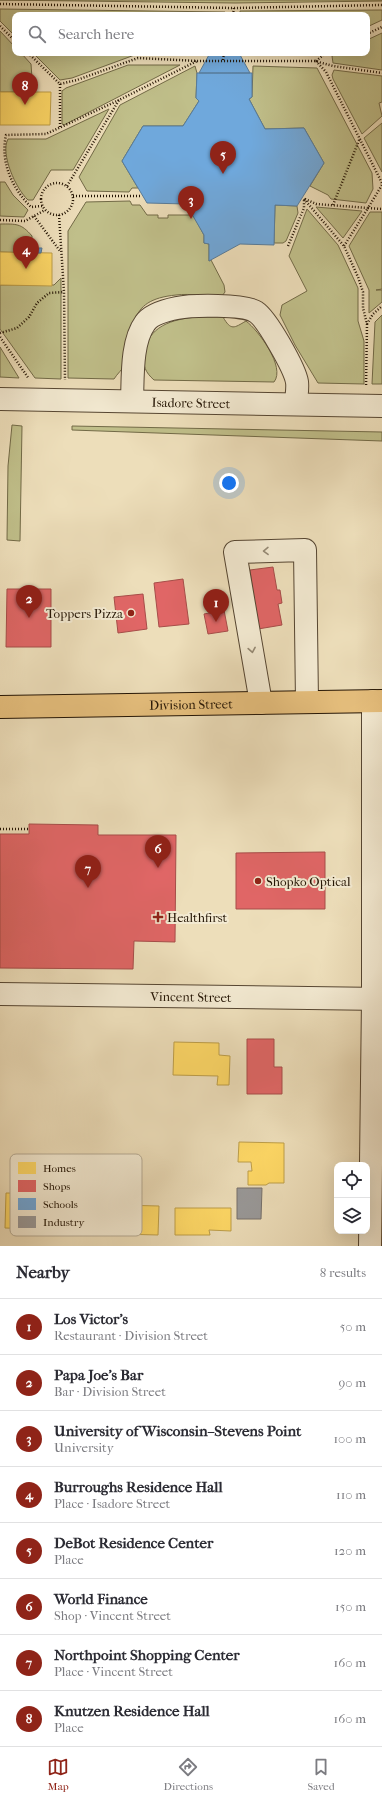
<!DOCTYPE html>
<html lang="en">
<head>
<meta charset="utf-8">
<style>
	:root { --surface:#fff; --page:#f2f2f3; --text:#2b2b33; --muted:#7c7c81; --line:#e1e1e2; --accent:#8f2418 }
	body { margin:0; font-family:"IM FELL French Canon",serif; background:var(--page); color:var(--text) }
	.controls { position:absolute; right:12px; bottom:12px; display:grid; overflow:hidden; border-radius:8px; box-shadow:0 4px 16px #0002 }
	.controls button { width:36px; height:36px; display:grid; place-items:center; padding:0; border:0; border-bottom:1px solid var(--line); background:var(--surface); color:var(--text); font:20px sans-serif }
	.you { position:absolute; left:229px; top:483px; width:14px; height:14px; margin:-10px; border:3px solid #fff; border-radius:50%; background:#1a73e8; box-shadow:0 0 0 6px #1a73e833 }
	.badge { display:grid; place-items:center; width:26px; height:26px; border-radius:50%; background:var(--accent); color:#fff; font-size:13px; font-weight:700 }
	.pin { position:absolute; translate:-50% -33px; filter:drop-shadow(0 1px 2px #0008) }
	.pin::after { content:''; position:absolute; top:21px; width:14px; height:12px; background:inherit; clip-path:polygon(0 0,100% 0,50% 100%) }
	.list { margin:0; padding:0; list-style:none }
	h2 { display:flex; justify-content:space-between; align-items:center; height:52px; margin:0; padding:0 16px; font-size:17px }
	h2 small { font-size:13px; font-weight:400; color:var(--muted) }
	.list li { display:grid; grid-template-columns:26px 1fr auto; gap:12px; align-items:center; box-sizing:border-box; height:56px; padding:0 16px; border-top:1px solid var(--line) }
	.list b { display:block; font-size:15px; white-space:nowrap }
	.list p { margin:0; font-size:13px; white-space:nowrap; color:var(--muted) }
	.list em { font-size:13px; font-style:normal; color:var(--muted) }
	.icon { flex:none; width:22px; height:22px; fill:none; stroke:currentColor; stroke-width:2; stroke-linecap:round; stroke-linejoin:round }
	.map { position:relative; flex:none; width:382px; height:1246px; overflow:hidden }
	.search { position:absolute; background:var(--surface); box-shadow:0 4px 16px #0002; left:12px; right:12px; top:12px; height:44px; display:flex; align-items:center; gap:10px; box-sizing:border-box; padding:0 14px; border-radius:8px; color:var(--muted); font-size:15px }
	.sheet { height:500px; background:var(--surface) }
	nav { display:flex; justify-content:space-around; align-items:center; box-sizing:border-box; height:56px; border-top:1px solid var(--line); background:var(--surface); font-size:11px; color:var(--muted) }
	nav a { display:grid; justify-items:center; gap:2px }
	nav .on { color:var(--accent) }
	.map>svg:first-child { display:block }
</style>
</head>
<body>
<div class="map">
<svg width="382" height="1246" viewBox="0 0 382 1246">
	<rect width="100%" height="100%" fill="#eddeba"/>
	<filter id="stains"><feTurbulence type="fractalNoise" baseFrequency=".005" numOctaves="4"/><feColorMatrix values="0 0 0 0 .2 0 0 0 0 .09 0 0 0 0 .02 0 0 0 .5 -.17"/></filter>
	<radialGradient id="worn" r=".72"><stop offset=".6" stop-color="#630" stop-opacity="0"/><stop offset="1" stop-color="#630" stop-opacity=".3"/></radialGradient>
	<path fill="#c0bf8a" stroke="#726a47" d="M 0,0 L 382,0 L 382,1 L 235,3 Z
		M 0,9 L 225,12 L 224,15 L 15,15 L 15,36 L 0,21 Z
		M 382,10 L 382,20 L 367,27 L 367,15 L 240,15 L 240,11 Z
		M 0,31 L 15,47 L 15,53 L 21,53 L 31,64 L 33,92 L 0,92 Z
		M 382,33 L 382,70 L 333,63 L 332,56 L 338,53 L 367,53 L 367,40 Z
		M 33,53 L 216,53 L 216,55 L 140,53 L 72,78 L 60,80 Z
		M 234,53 L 311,53 L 305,55 Z
		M 128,65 L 180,65 L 64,125 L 62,124 L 62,91 L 66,88 Z
		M 195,66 L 197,73 L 196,98 L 199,101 L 183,126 L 143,126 L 122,161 L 138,188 L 132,188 L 129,192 L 87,191 L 79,177 L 120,105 Z
		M 253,66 L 317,68 L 372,173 L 373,189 L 366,203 L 331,199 L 328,195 L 310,186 L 324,163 L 304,128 L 265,129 L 249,99 L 252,97 Z
		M 334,70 L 382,76 L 382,102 L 379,103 L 382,116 L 362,134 L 333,79 L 332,75 Z
		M 109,109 L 73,170 L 51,170 L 33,200 L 28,200 C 16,189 0,154 8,139 L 46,139 Z
		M 382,123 L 382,172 L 364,138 Z
		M 0,182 L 5,182 L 13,195 L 28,210 L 24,217 L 0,216 Z
		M 130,201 L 132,205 L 140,205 L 147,215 L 158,215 L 158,218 L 168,218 L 168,215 L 193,215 L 204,235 L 204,243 L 209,244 L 209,261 L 211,260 L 224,285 L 225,292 L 222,296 C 206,297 191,293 176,295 C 124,300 137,330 125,364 C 123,369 117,374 114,379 L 68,378 L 68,231 L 86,202 Z
		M 275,205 L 297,206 L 298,213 L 286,241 L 283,243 L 274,243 Z
		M 316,207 L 362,211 L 343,238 Z
		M 307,209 L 338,245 L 358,288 L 358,321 L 364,341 L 364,384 L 318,383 L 295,345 L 280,315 L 282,305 L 307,291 L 289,256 Z
		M 370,212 L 382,212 L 382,289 L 376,290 L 382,290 L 382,302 L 369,313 L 369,290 L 349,246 Z
		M 0,224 C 16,224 21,223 32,236 L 32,253 L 0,252 Z
		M 61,278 L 61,379 L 35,378 L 0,329 L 0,285 L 54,285 Z
		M 382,315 L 382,384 L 372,384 L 375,322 Z
		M 198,317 L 223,317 C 231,331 234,328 246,321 C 258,330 286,367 274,382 L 154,380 C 145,372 143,366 144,355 C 147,326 172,319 198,317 Z
		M 0,347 L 19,378 L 0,377 Z
		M 12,425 L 22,426 L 20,541 L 7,540 L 8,466 Z
		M 72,426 L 382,432 L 382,441 L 72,430 Z"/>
	<path fill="#ffd966" stroke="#bd9e49" d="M 0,92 L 51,92 L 50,125 L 0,125 Z
		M 0,252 L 52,253 L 52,286 L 0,285 Z
		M 174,1042 L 219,1043 L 219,1055 L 230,1056 L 229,1085 L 217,1085 L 218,1076 L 173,1075 Z
		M 239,1142 L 284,1143 L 284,1183 L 269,1183 L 266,1185 L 248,1185 L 248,1171 L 252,1171 L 251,1162 L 238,1162 Z
		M 6,1193 L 78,1194 L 76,1230 L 5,1228 Z
		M 120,1205 L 159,1206 L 158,1235 L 119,1234 Z
		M 175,1208 L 231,1208 L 231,1231 L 209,1230 L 210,1235 L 175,1235 Z"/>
	<path fill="#e06666" stroke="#a74d49" d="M 273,567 L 277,590 L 280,590 L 282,603 L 278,604 L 282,625 L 258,629 L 250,570 Z
		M 183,579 L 189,624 L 159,627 L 154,583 Z
		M 7,589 L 51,589 L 51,647 L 6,647 Z
		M 143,594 L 147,629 L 118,633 L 114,597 Z
		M 224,610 L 228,631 L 208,634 L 204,614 Z
		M 29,824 L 98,825 L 98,835 L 176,835 L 175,942 L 134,941 L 133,969 L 0,968 L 0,834 L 29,834 Z
		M 325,852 L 325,909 L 236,909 L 236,853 Z
		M 247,1039 L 274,1039 L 274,1067 L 282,1067 L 282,1094 L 247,1094 Z"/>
	<path fill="#6fa8dc" stroke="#587c9b" d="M 210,53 L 239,53 L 250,73 L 199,73 Z
		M 197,73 L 252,73 L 252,97 L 249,99 L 265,129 L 304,128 L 324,163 L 297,206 L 275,205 L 274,245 L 240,244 L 209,261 L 209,244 L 204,243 L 204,235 L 186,204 L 147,203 L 122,161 L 143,126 L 183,126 L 199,101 L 196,98 Z
		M 32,248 L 42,248 L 41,253 L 32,253 Z"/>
	<path fill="#999" stroke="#76716c" d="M 237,1188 L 262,1188 L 261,1219 L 237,1219 Z"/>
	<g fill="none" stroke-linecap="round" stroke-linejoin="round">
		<g stroke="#564632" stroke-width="24">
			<g id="minor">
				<path id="s1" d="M 0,399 L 382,406"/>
				<path d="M 132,400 C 133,378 131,342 145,323 C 151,314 167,310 177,308 C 191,305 245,304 256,312 C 267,319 295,369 297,382 C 298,389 296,397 296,404"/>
				<path d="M 261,703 L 235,552 L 305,550 L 307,702"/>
				<path id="s2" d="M 0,994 L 382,999"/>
				<path d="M 370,1246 L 373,999 L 373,701"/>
			</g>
		</g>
		<g stroke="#231404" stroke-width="24">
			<g id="major">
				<path id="s3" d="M 0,707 L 382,701"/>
			</g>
		</g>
		<path stroke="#231404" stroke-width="2.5" stroke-dasharray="1 2" stroke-linecap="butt" d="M 0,4 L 234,8 L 382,5
			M 233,15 L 234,8
			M 0,26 L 15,41
			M 367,34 L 382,27
			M 28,53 L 60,84 L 77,80 L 138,58 L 198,61 L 315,61 L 333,66 L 382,73
			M 223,60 L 224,53
			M 316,61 L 326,72 L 382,183
			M 316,61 L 326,53
			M 60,127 L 60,84
			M41 199a16 16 0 1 1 32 0a16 16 0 1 1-32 0Z
			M 67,186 L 119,100 L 197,61
			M 73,196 L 141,196
			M 304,199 L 344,246 L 358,277 L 363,292 L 363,308 L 367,324 L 366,387
			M 305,199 L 316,204 L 368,208 L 382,185
			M 333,205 L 360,138
			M 42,206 L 31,207 C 12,188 0,162 6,135 L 46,134 L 119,100
			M 59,215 L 64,292 L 65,380
			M 34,216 L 60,251
			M 0,220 L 25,221 L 45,210
			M 288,246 L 304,208 L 304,200
			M 344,246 L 368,208 L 382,209
			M 367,324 L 373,314 L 382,306
			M 0,333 L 17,328 L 29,317 L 37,303 L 49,293 L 64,292
			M 0,337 L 29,379
			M 0,829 L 29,829"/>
		<use href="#minor" stroke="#f3ead2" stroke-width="22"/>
		<use href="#major" stroke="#e6bf7d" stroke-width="22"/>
	</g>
	<defs><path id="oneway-chevron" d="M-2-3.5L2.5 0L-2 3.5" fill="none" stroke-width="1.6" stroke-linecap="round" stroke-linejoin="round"/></defs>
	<g stroke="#958a75">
		<use href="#oneway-chevron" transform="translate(266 551) rotate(179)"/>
		<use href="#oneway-chevron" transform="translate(252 650) rotate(80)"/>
	</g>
	<g fill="#8f2418" stroke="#f3ead2" stroke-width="1.5">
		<circle cx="131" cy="613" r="4"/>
		<circle cx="258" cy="881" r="4"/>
		<path d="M156 911h4v4h4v4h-4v4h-4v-4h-4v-4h4z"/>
	</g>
	<g text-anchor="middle" stroke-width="4" stroke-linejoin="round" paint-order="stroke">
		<g font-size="13" fill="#231404" stroke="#f3ead2">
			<text dy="5" stroke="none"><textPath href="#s1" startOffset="191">Isadore Street</textPath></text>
			<text dy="5" stroke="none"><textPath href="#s3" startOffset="191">Division Street</textPath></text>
			<text dy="5" stroke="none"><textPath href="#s2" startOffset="191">Vincent Street</textPath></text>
		</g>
		<g font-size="13" fill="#231404" stroke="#f3ead2" text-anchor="start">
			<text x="123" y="618" text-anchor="end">Toppers Pizza</text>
			<text x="266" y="886">Shopko Optical</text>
			<text x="167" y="922">Healthfirst</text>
		</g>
	</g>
	<rect x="10" y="1154" width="132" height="82" rx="6" fill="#f3ead2" stroke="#b5aa94" stroke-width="1"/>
	<rect x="18" y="1162" width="18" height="12" fill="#ffd966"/>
	<rect x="18" y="1180" width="18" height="12" fill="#e06666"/>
	<rect x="18" y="1198" width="18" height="12" fill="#6fa8dc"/>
	<rect x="18" y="1216" width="18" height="12" fill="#999"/>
	<g font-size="11" fill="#231404">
		<text x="43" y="1172">Homes</text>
		<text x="43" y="1190">Shops</text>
		<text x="43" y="1208">Schools</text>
		<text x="43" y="1226">Industry</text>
	</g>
	<rect width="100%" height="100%" filter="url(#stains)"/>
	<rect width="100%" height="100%" fill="url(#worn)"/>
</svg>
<div class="controls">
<button><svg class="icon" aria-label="locate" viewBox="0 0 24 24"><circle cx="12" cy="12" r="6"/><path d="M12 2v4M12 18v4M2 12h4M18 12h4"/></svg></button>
<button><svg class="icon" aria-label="layers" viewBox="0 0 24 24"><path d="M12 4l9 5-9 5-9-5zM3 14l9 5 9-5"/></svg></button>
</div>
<div class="you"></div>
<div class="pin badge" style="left:216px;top:622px">1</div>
<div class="pin badge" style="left:29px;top:618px">2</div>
<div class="pin badge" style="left:191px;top:219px">3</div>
<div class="pin badge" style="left:26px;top:269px">4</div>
<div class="pin badge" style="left:223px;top:174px">5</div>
<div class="pin badge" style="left:158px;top:868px">6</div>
<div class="pin badge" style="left:88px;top:888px">7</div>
<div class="pin badge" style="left:25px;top:105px">8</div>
<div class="search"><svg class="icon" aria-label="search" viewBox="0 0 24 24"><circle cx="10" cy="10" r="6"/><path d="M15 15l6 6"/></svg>Search here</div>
</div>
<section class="sheet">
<h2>Nearby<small>8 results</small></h2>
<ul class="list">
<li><span class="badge">1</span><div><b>Los Victor's</b><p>Restaurant · Division Street</p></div><em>50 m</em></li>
<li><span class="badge">2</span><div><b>Papa Joe's Bar</b><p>Bar · Division Street</p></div><em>90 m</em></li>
<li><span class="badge">3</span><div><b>University of Wisconsin–Stevens Point</b><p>University</p></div><em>100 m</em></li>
<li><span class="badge">4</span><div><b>Burroughs Residence Hall</b><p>Place · Isadore Street</p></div><em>110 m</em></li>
<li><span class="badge">5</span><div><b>DeBot Residence Center</b><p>Place</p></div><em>120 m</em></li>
<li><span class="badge">6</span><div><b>World Finance</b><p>Shop · Vincent Street</p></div><em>150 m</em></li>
<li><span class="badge">7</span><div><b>Northpoint Shopping Center</b><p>Place · Vincent Street</p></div><em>160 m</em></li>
<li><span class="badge">8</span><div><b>Knutzen Residence Hall</b><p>Place</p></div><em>160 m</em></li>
</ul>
</section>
<nav>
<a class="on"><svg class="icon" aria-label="map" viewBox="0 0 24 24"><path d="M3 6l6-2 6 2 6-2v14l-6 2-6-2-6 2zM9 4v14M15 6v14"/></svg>Map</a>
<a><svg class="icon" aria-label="directions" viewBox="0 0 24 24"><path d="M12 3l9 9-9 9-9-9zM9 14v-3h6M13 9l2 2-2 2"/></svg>Directions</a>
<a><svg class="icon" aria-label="saved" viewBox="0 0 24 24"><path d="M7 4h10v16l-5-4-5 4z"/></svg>Saved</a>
</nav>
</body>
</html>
